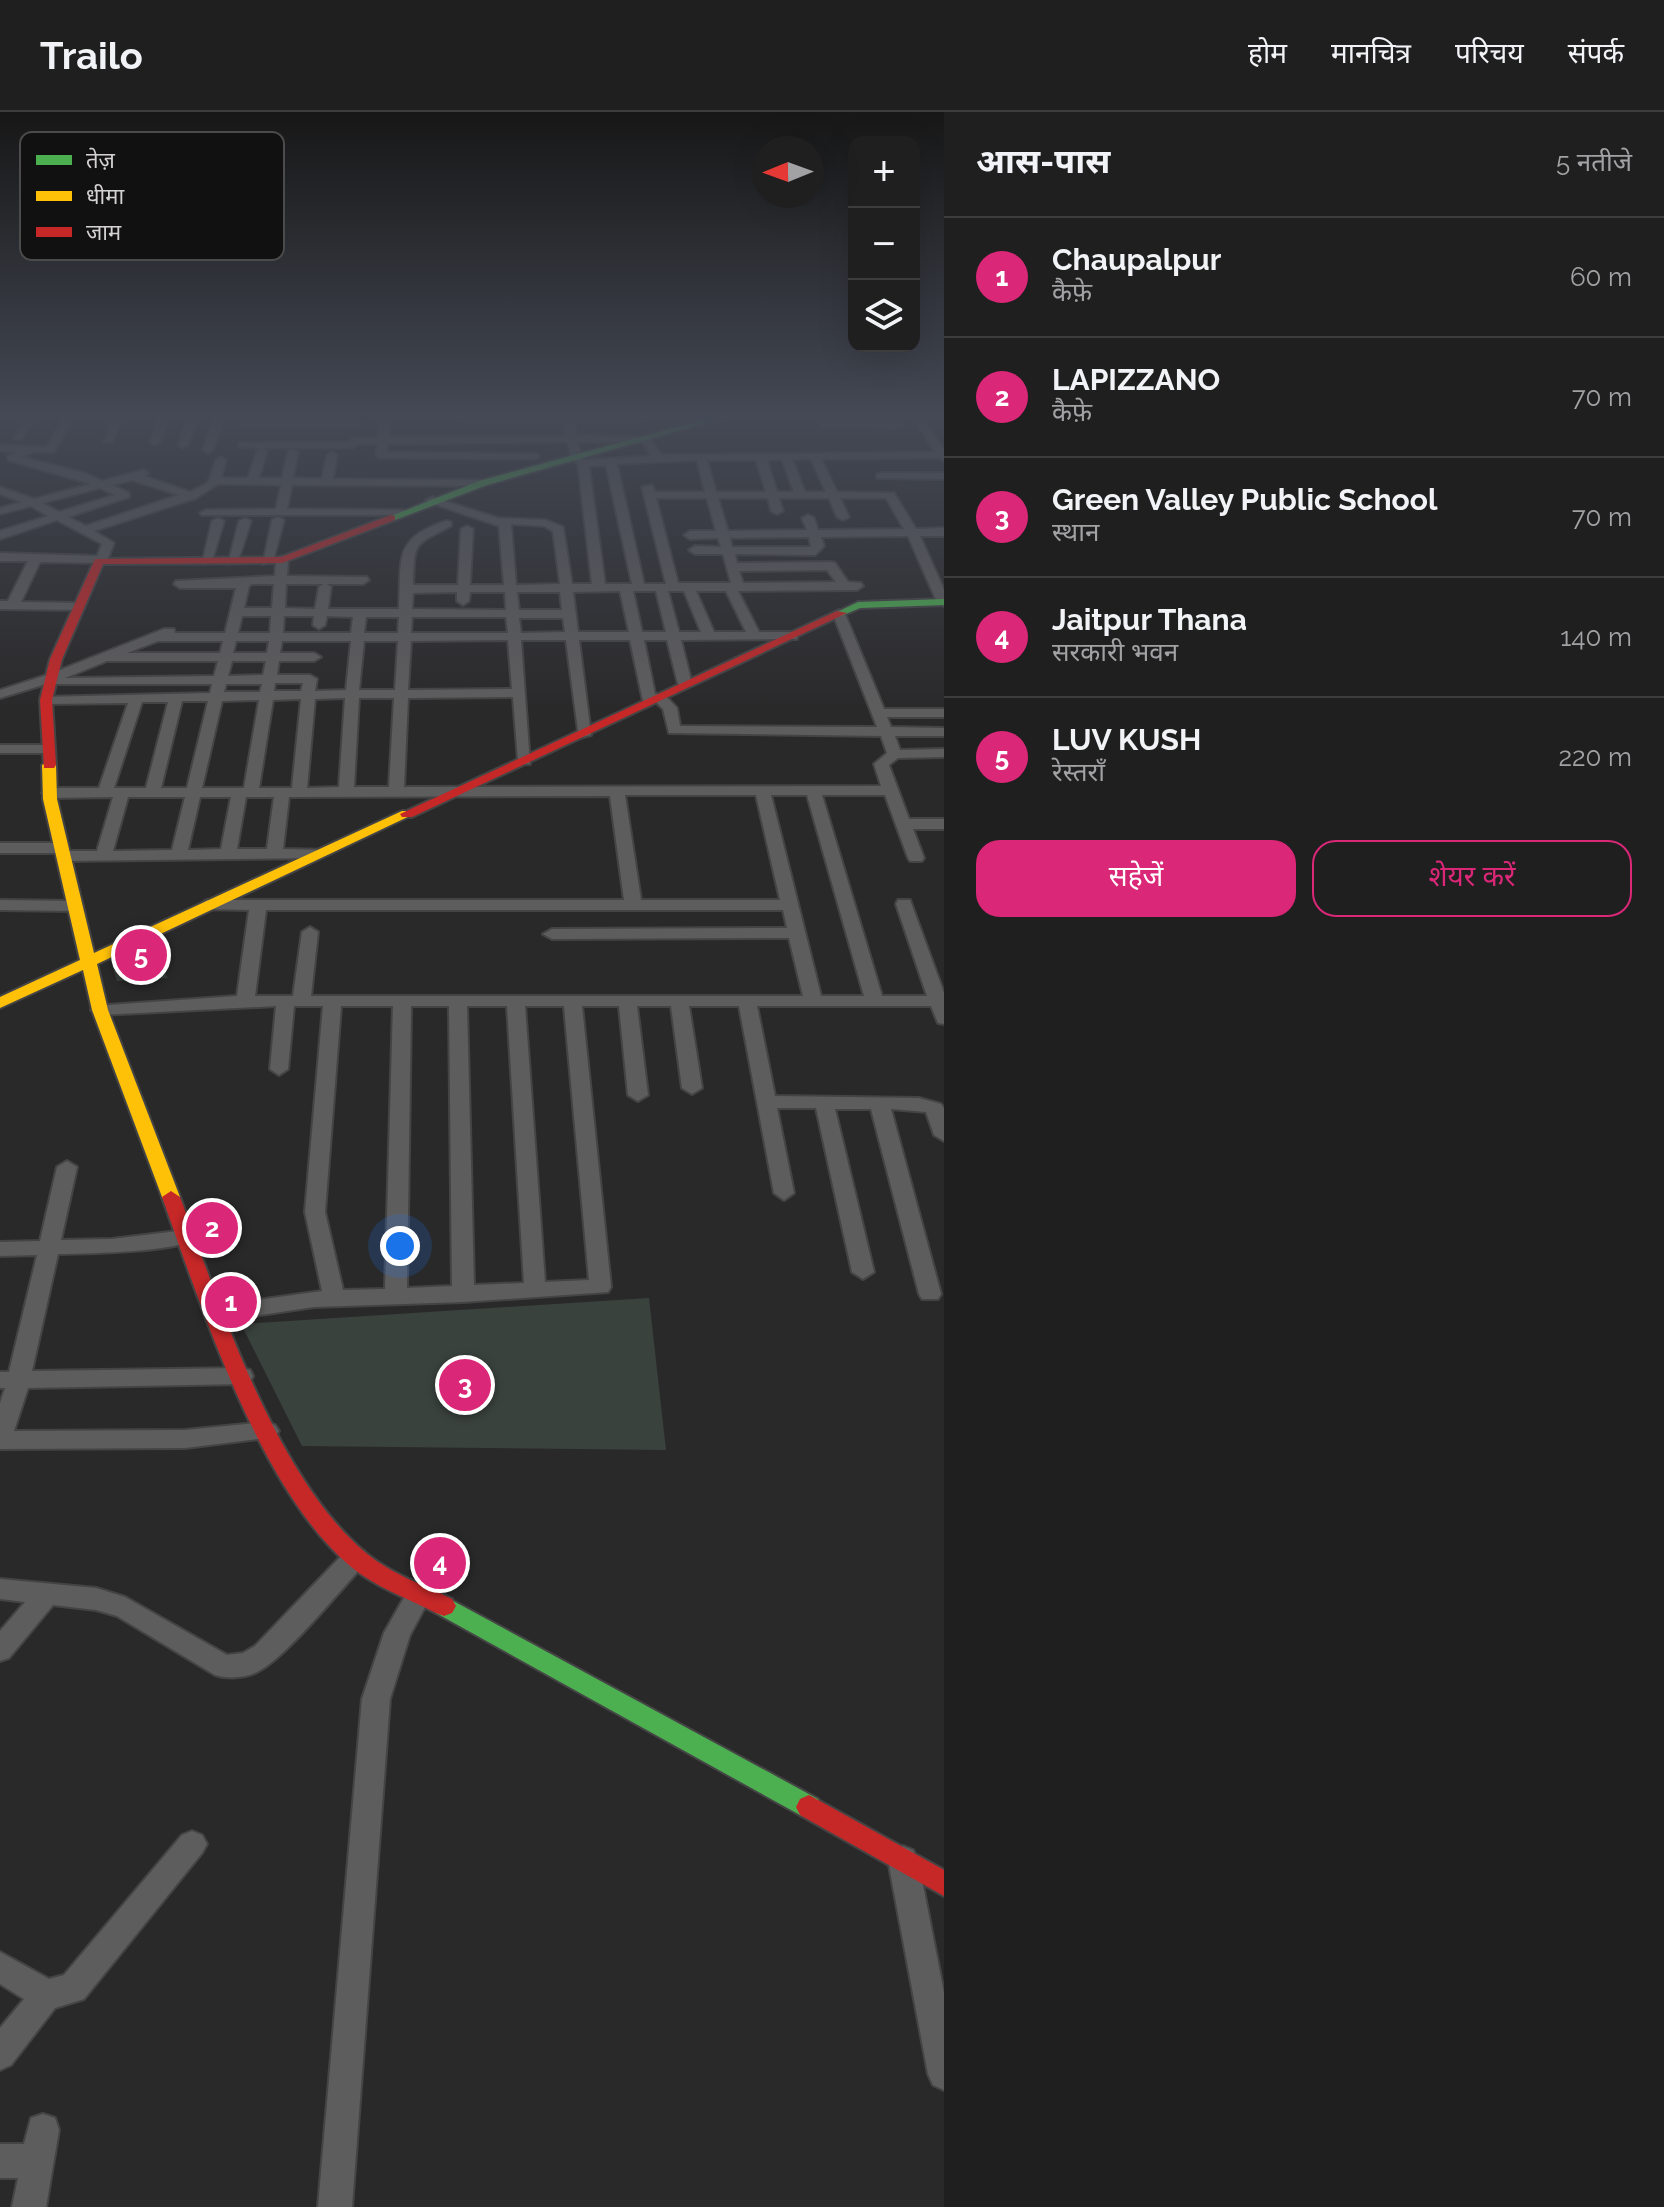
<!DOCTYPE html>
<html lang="hi">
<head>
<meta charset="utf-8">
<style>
	:root { --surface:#201f20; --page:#2d2c2d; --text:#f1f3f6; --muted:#a2a2a5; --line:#3d3d3e; --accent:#db2777 }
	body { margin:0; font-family:Raleway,"Noto Sans Devanagari",sans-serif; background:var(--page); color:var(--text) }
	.controls { position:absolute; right:24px; top:24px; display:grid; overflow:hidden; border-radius:16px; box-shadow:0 8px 32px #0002 }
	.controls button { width:72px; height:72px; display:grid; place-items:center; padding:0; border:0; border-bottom:2px solid var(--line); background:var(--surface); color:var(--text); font:40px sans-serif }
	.compass { position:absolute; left:752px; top:24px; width:72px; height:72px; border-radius:50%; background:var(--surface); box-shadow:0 8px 32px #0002; rotate:269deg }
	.you { position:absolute; left:400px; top:1134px; width:28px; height:28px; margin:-20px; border:6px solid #fff; border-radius:50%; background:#1a73e8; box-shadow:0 0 0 12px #1a73e833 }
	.badge { display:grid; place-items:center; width:52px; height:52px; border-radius:50%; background:var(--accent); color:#fff; font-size:26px; font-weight:700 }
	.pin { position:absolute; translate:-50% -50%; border:4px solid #fff; box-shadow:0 2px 8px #0006 }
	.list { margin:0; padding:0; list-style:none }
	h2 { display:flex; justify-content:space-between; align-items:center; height:104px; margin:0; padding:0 32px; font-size:34px }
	h2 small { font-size:26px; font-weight:400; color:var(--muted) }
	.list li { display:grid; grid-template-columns:52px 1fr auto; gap:24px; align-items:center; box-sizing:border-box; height:120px; padding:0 32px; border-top:2px solid var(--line) }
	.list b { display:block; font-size:30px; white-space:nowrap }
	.list p { margin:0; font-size:26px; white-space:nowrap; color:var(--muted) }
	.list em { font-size:26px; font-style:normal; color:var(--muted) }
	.actions { display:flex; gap:16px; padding:24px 32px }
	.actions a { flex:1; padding:18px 0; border:2px solid var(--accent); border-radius:24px; text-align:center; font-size:28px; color:var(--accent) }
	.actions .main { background:var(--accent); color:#fff }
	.icon { flex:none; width:44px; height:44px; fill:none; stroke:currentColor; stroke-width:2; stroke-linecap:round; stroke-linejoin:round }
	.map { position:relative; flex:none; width:944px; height:2095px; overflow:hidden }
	header { display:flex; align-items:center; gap:48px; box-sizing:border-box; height:112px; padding:0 40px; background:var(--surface); border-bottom:2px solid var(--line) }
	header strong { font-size:38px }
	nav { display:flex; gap:44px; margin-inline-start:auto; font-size:28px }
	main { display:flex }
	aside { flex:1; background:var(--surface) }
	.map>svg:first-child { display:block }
</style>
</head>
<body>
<header>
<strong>Trailo</strong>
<nav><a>होम</a><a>मानचित्र</a><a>परिचय</a><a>संपर्क</a></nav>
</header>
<main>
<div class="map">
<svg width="944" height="2095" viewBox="0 0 944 2095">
	<rect width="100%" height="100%" fill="#2a292a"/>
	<path fill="#3a423e" d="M 148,835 L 168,866 L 117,869 L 112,853 Z
		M 649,1186 L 666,1338 L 302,1334 L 241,1212 Z"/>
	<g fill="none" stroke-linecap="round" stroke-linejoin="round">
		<g stroke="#454445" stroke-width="4">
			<path id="street" d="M 27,304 L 37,304 L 22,327 L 14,327 Z
				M 64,304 L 74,304 L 54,340 L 33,340 L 22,345 L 84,361 L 102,369 L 144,358 L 149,361 L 144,364 L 190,380 L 208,371 L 216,348 L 221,345 L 226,348 L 221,366 L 248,366 L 257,339 L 261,336 L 239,335 L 239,331 L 348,330 L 353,326 L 378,326 L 381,304 L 391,304 L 389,325 L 566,324 L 564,309 L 465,309 L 460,306 L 462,304 L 645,304 L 647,306 L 642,309 L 574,309 L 577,323 L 649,325 L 661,343 L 935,340 L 912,304 L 922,304 L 944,338 L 944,349 L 939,346 L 821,347 L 837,380 L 894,381 L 916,417 L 944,416 L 944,424 L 920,424 L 944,478 L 944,494 L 937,490 L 908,424 L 821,425 L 824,434 L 815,443 L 735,442 L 737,451 L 831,450 L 835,451 L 848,470 L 861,471 L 863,474 L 857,478 L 738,479 L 759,520 L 792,520 L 797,521 L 797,527 L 681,528 L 692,572 L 685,576 L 678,572 L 667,528 L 644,528 L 655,582 L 664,582 L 677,596 L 680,614 L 877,615 L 833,502 L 839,498 L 845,502 L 884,597 L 944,597 L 944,605 L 887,605 L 891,615 L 944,616 L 944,624 L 895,624 L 900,638 L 944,637 L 944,645 L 898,646 L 889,653 L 909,707 L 944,707 L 944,717 L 913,717 L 924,746 L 922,749 L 910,749 L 908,746 L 885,683 L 822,683 L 882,884 L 927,884 L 896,792 L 898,788 L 910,788 L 944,881 L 944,912 L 938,911 L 931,894 L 757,894 L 775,984 L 919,986 L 941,992 L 944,996 L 944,1029 L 934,1023 L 926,1000 L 891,997 L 941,1182 L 938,1187 L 922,1187 L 919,1182 L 871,997 L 835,997 L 874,1160 L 863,1167 L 852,1160 L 816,996 L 777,996 L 794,1081 L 784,1088 L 774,1081 L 739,894 L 689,894 L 702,976 L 692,982 L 682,976 L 671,894 L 637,894 L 648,983 L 638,989 L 628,983 L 619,894 L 582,894 L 611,1175 L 608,1180 L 463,1190 L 314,1195 L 215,1210 L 207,1207 L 204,1202 L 207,1197 L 215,1194 L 322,1179 L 305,1100 L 323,894 L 294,894 L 288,957 L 279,963 L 270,957 L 276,894 L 100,903 L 91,898 L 94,894 L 237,884 L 249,798 L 201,797 L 199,793 L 207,788 L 624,788 L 610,684 L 289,685 L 283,737 L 326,738 L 328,741 L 320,746 L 64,749 L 58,747 L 58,741 L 0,741 L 0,731 L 62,731 L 68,733 L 68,739 L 97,739 L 113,685 L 50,686 L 42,681 L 50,676 L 99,676 L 128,591 L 46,592 L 41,591 L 41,585 L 210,581 L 212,572 L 46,572 L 0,586 L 0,578 L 47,563 L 164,517 L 174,517 L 175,521 L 225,521 L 236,476 L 180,476 L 174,472 L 176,469 L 275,464 L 276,448 L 282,444 L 288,448 L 287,464 L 367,465 L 369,468 L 363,472 L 327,472 L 331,475 L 328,497 L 399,497 C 402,447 392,426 447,409 L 451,410 L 451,414 C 412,434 415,430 413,473 L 458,473 L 461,417 L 467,414 L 473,417 L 470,473 L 504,473 L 499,414 L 428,390 L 426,388 L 432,385 L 498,406 L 546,408 L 563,415 L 572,472 L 592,472 L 578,352 L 571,347 L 568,330 L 388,332 L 387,340 L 538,342 L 538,346 L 534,347 L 381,346 L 376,343 L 378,332 L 358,332 L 353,336 L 263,336 L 267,339 L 259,366 L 282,366 L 288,340 L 293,337 L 298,340 L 293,366 L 322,367 L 327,343 L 332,340 L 337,343 L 333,367 L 483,368 L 489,371 L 483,374 L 292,373 L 287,397 L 404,398 L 404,402 L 400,403 L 202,403 L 200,401 L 206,398 L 276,397 L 281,373 L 218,372 L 196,386 L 94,419 L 114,431 L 106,451 L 40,450 L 21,490 L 78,491 L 82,492 L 82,498 L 0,497 L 0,489 L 8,489 L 28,449 L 0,449 L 0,441 L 97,444 L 102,432 L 57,408 L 0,427 L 0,419 L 48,404 L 31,394 L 0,402 L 0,396 L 22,390 L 0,382 L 0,375 L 34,387 L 91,372 L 8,348 L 8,344 L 17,340 L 0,339 L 0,333 L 47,335 ZM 578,330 L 642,330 L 651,344 L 585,348 L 581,345 ZM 782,347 L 794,380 L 777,380 L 767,348 ZM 792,347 L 811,347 L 826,380 L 805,380 ZM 697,348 L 705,380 L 655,380 L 652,373 L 642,375 L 666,472 L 644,472 L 617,352 ZM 707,348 L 756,348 L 766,380 L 716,380 ZM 606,353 L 632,472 L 605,472 L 589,354 ZM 132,368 L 179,383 L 86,414 L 68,405 L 129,385 L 129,381 L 112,373 ZM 100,376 L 115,383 L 59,400 L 42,391 ZM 656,386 L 707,386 L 716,419 L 690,419 L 684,423 L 690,427 L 718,426 L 721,435 L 695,434 L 689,438 L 695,442 L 723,442 L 731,471 L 678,471 ZM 718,386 L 768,386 L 771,399 L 777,402 L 783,399 L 779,386 L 829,386 L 837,405 L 843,408 L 849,405 L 840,386 L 886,386 L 904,417 L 818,418 L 814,406 L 808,403 L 802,406 L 807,418 L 728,419 ZM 511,412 L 544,414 L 553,419 L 560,472 L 516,473 ZM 809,425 L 811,435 L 732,435 L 730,426 ZM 827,458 L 836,470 L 743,471 L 739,459 ZM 252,472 L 274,472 L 272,496 L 244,496 L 249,474 ZM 286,472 L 323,472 L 319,475 L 315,497 L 285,496 ZM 620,479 L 629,520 L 578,520 L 573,480 ZM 633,479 L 656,479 L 666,520 L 642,520 ZM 668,479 L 684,479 L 701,520 L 679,520 ZM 696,479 L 726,479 L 746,520 L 714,520 ZM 457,480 L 457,489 L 463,493 L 469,489 L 470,480 L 505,480 L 506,498 L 412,497 L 413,481 ZM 517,480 L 560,480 L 562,498 L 519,498 ZM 242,504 L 271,504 L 270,521 L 238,521 ZM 284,504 L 314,504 L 313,513 L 319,517 L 325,513 L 327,504 L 353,505 L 351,521 L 283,521 ZM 366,505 L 399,505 L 398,521 L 364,521 ZM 412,505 L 506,505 L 508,521 L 411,521 ZM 519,506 L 563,506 L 565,520 L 521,521 ZM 508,528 L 512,577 L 408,578 L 411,529 ZM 521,528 L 566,528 L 579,626 L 591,623 L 579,528 L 630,528 L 643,589 L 650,593 L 656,590 L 663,597 L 669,621 L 881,624 L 887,641 L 874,652 L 881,674 L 404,675 L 408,586 L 513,585 L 518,649 L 520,652 L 530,652 ZM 158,529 L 223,529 L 220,541 L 127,541 ZM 236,529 L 269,529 L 267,541 L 233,541 ZM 282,529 L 351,529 L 346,578 L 315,579 L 317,567 L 310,563 L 277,563 L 279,549 L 314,549 L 321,545 L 314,541 L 280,541 ZM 364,529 L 398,529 L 395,578 L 359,578 ZM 107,549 L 218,549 L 214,564 L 65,566 ZM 232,549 L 266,549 L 263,563 L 228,564 ZM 275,571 L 303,571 L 301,579 L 274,579 ZM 226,572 L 262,572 L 260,580 L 224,580 ZM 345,586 L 339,675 L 307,676 L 315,587 ZM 359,586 L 394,586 L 389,675 L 354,675 ZM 301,587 L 292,676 L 259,676 L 273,588 ZM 259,588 L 244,676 L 202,676 L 222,589 ZM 182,589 L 208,589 L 187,676 L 161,676 ZM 142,590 L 168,590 L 146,676 L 114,676 ZM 625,683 L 756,683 L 780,788 L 641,788 ZM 771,683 L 807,683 L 864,884 L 821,884 ZM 128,685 L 185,685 L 172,738 L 113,739 ZM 200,685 L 231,685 L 221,737 L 188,738 ZM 246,685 L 274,685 L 267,737 L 237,737 ZM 266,798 L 783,798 L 787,816 L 552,817 L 543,822 L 552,827 L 789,826 L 803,884 L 311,884 L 318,820 L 310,815 L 302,820 L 293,884 L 255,884 ZM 341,894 L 393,894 L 385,1177 L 343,1178 L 325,1100 ZM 411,894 L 449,894 L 452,1174 L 407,1176 ZM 467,894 L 507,894 L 524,1171 L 474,1173 ZM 525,894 L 564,894 L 589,1168 L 545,1170 Z
				M 114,304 L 124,304 L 112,330 L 104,330 Z
				M 160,304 L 170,304 L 160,330 L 155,333 L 150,330 Z
				M 189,304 L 199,304 L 188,333 L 183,336 L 178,333 Z
				M 215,304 L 225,304 L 213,338 L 208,341 L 203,338 Z
				M 244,309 L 356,309 L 361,312 L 356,315 L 240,314 Z
				M 823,310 L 899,310 L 904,313 L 899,316 L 819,315 Z
				M 881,361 L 944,361 L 944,367 L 877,366 L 877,362 Z
				M 278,405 L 284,408 L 273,449 L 263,452 L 272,408 Z
				M 218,406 L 224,409 L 212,449 L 202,452 L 212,409 Z
				M 245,406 L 251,409 L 238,449 L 228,452 L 239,409 Z
				M 0,633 L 48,633 L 55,637 L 48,641 L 0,641 Z
				M 0,788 L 75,789 L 83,794 L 75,799 L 0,798 Z
				M 67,1049 L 77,1055 L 61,1128 L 112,1127 L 186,1118 L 197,1125 C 186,1140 81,1142 58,1142 L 32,1259 L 242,1256 L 250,1258 L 253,1264 L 250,1270 L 242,1272 L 28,1276 L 14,1319 L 185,1318 L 267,1310 L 275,1313 L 279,1319 L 275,1325 L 185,1336 L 0,1337 L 0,1291 L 5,1276 L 0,1276 L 0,1260 L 9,1260 L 37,1143 L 0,1144 L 0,1130 L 40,1129 L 57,1055 Z
				M 355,1436 L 364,1439 L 368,1446 L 364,1453 C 339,1479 286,1546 257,1560 C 245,1566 227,1567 215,1563 L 117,1504 L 96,1498 L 53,1493 L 9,1546 L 0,1549 L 0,1519 L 25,1490 L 0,1487 L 0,1467 L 96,1476 L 125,1485 L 227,1543 L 243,1541 L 255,1534 L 346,1439 Z
				M 419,1472 L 428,1475 L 432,1482 L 410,1523 L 390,1587 L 352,2095 L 318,2095 L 362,1587 L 384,1521 L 410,1475 Z
				M 192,1719 L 202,1723 L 207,1732 L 202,1741 L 84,1887 L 55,1896 L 11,1953 L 0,1958 L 0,1916 L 24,1887 L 0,1872 L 0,1840 L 49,1867 L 64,1863 L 182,1723 Z
				M 903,1734 L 913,1738 L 918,1748 L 944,1881 L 944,1978 L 933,1973 L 928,1962 L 888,1748 L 893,1738 Z
				M 43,2002 L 55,2006 L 59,2018 L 46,2095 L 12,2095 L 18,2066 L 0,2066 L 0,2032 L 24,2032 L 31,2006 Z"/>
		</g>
		<g stroke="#454445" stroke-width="4">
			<path id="fast" d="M 717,304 L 731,304 L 487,373 L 395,408 L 386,406 L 479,369 Z
				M 944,487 L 944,493 L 860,496 L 841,504 L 835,501 L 858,490 Z
				M 444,1484 L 818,1687 L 822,1695 L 818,1703 L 809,1707 L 800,1703 L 436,1501 L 432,1494 L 436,1487 Z"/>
		</g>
		<g stroke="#454445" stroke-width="4">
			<path id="slow" d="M 49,649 L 56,653 L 57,687 L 94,841 L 402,699 L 412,699 L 414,702 L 97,852 L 108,898 L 180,1085 L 178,1089 L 164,1089 L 162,1085 L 92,898 L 83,858 L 0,896 L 0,885 L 80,848 L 43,687 L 42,653 Z"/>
		</g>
		<g stroke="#454445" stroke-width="4">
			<path id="jam" d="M 391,403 L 395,404 L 395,408 L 282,451 L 103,452 L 62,547 L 52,588 L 56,653 L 54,656 L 44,656 L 40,588 L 50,547 L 95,447 L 281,445 Z
				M 837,499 L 847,501 L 412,705 L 402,705 L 400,702 Z
				M 171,1079 L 180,1085 C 220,1193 276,1366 366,1441 C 391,1462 424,1473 452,1487 L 456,1494 L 452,1501 L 444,1504 L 436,1501 C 407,1486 375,1475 350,1454 C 259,1377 202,1196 162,1085 Z
				M 809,1683 L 944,1758 L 944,1784 L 800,1703 L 796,1695 L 800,1687 Z"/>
		</g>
		<use href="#street" fill="#5e5d5e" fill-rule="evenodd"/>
		<use href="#fast" fill="#4caf50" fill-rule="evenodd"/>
		<use href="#slow" fill="#ffc107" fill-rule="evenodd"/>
		<use href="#jam" fill="#c62828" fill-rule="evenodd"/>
	</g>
	<linearGradient id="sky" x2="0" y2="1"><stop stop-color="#171717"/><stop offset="0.51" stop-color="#444955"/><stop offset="1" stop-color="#444955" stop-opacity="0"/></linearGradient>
	<rect width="944" height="597" fill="url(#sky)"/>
	<rect x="20" y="20" width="264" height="128" rx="12" fill="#121112" stroke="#4c4b4c" stroke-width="2"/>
	<rect x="36" y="43" width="36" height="10" fill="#4caf50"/>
	<rect x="36" y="79" width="36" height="10" fill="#ffc107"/>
	<rect x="36" y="115" width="36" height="10" fill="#c62828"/>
	<g font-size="22" fill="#d4d2d3">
		<text x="86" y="56">तेज़</text>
		<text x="86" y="92">धीमा</text>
		<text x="86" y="128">जाम</text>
	</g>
</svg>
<div class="controls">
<button>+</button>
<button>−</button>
<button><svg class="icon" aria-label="layers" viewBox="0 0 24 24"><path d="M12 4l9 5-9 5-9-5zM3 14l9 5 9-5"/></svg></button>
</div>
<svg class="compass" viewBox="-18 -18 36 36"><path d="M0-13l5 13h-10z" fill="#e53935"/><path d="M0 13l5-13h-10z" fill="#a2a2a5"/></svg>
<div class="you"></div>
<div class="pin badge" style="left:231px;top:1190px">1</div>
<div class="pin badge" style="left:212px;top:1116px">2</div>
<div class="pin badge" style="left:465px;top:1273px">3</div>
<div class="pin badge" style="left:440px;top:1451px">4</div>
<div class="pin badge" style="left:141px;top:843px">5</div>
</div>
<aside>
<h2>आस-पास<small>5 नतीजे</small></h2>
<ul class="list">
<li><span class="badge">1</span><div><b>Chaupalpur</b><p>कैफ़े</p></div><em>60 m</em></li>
<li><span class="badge">2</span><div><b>LAPIZZANO</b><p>कैफ़े</p></div><em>70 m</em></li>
<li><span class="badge">3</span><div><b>Green Valley Public School</b><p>स्थान</p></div><em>70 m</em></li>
<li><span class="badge">4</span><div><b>Jaitpur Thana</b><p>सरकारी भवन</p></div><em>140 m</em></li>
<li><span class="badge">5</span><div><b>LUV KUSH</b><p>रेस्तराँ</p></div><em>220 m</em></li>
</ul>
<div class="actions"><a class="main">सहेजें</a><a>शेयर करें</a></div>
</aside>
</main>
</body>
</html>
